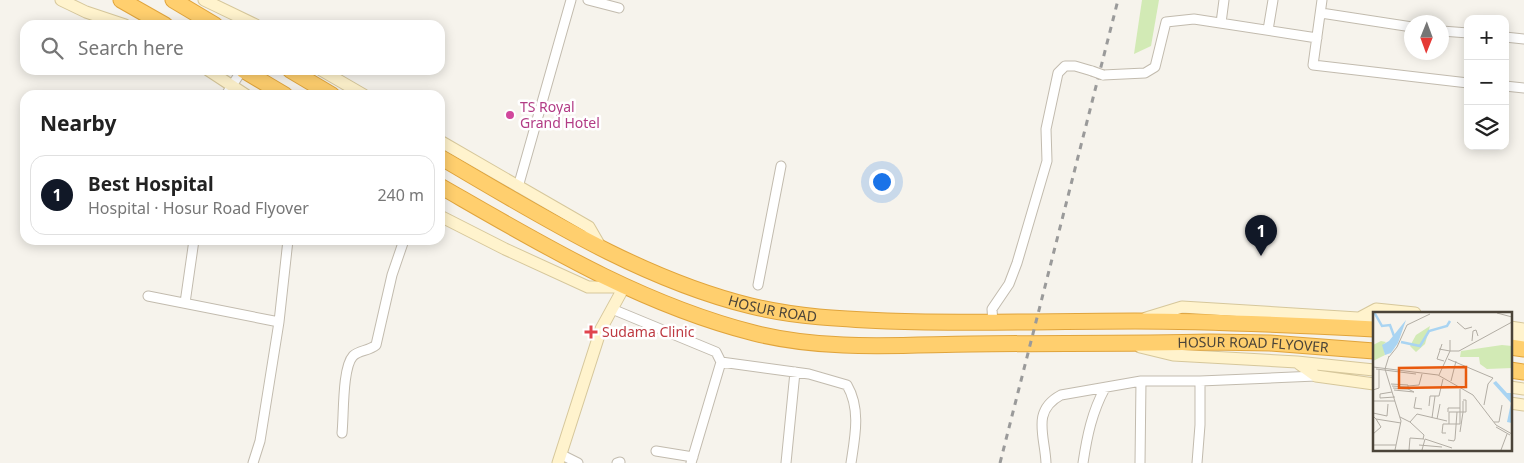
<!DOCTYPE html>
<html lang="en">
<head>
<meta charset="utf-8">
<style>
	:root { --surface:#fff; --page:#f6f6f6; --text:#222; --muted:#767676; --line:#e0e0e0; --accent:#111827 }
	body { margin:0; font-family:"Noto Sans",sans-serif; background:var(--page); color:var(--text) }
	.controls { position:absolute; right:15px; top:15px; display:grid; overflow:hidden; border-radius:10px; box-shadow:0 2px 12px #0003 }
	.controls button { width:45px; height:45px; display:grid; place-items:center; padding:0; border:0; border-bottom:1px solid var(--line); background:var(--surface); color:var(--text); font:25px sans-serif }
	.compass { position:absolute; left:1404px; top:15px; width:45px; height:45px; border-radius:50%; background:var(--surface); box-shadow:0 2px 12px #0003; rotate:181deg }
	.you { position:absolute; left:881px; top:181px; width:18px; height:18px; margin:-12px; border:4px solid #fff; border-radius:50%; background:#1a73e8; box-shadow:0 0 0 8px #1a73e833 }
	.badge { display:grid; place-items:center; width:32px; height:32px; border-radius:50%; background:var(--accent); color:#fff; font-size:16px; font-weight:700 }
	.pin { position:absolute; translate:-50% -41px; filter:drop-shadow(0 1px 2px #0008) }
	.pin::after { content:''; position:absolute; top:26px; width:18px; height:15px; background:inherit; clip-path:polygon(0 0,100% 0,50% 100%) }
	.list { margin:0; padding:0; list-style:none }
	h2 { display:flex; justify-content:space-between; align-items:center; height:65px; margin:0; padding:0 20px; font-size:21px }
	h2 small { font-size:16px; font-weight:400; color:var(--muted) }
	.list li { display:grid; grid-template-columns:32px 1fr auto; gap:15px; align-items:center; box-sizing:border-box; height:80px; margin:0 10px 10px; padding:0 10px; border:1px solid var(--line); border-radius:15px }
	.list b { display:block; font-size:19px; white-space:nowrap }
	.list p { margin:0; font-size:16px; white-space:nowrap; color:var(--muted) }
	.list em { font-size:16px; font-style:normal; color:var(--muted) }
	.icon { flex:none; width:28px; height:28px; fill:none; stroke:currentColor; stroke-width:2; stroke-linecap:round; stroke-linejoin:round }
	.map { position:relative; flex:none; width:1524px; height:463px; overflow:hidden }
	.search { position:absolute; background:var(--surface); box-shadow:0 2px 12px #0003; left:20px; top:20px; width:425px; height:55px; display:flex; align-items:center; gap:12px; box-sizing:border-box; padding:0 18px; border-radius:15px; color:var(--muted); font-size:19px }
	.panel { position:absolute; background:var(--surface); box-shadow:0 2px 12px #0003; left:20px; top:90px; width:425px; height:155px; border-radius:15px }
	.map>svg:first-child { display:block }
</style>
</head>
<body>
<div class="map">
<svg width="1524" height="463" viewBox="0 0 1524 463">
	<rect width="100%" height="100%" fill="#f6f3ec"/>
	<path fill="#d2eab5" d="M 1142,0 L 1159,0 L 1151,46 L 1134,54 Z"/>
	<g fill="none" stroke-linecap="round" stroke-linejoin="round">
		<g stroke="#c2bbae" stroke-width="11">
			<path id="street" d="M 588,0 L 619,8
				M 1322,0 L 1313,65 L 1468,83
				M 1321,13 L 1412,27
				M 1221,23 L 1224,0
				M 1268,30 L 1273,0
				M 1442,31 L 1468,33
				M 1505,37 L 1524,39
				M 1103,75 L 1145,73 L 1155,67 L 1166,22 L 1194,19 L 1317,38
				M 1505,86 L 1524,88
				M 226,95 L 242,70
				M 518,187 L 571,0
				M 758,285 L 781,166
				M 148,296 L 279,322
				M 185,303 L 194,240
				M 612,309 L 716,352 L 721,362 L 718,372 L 691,463
				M 993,324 L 992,309 L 1009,284 L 1017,263 L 1047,161 L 1046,129 L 1058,73 L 1065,66 L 1075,66 L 1092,71
				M 721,362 L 809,374 L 847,385 C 861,409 855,437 851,463
				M 342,433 C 344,416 342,368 353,356 C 359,350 369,351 376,345 L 392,275 L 404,240
				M 656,451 L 693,457
				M 562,455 L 578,463
				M 253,463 L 260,441 L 279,322 L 288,240
				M 617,463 L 620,462
				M 786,463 L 795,372
				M 1046,463 C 1045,436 1031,411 1061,395 L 1141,381
				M 1083,463 C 1087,436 1092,412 1105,388
				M 1140,463 L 1141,381 L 1200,381
				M 1197,463 L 1200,425 L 1200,381 L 1316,376"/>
		</g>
		<g stroke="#d6c79b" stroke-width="13">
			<path id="secondary" d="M 61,0 L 86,12 L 125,25
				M 204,0 L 256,25
				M 208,70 L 246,95
				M 321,70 L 364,95
				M 440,141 L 589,227 L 600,246
				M 440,216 L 505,249 L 588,287 L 624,287 L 601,329 L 558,463
				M 1361,317 L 1376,309 L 1415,313
				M 1146,318 L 1182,307 L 1374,319
				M 1510,327 L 1524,329
				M 1510,336 L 1524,339
				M 1140,347 L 1173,355 L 1297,362 L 1374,370
				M 1298,363 L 1316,376 L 1374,384
				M 1510,387 L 1524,389
				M 1510,403 L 1524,405"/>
		</g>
		<g stroke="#e0a43c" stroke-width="17">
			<g id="highway">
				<path d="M 121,0 L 165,25"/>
				<path d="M 173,0 L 215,25"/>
				<path d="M 243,70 L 285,95"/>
				<path d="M 290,70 L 332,95"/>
				<path id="s1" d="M 440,157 C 538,214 640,279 751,306 C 796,317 841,319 887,321 C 970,324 1052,321 1135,321 C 1215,321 1295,325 1374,329"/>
				<path id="s2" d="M 440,186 C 541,244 640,304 754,333 C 825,351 899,345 971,344 C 1051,343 1130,344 1210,342 L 1270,343 L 1374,351"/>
				<path d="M 1510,347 L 1524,349"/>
				<path d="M 1510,370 L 1524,372"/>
			</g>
		</g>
		<use href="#street" stroke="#fff" stroke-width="9"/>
		<use href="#secondary" stroke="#fff3cd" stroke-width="11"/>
		<use href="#highway" stroke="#ffcf6e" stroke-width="15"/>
		<path stroke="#9a9a9a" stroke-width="3" stroke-dasharray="6 6" stroke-linecap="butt" d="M 1000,463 L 1118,0"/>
		<g stroke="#c2bbae" stroke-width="11" stroke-linecap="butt">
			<path id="street-bridge" d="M 1092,71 L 1103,75"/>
		</g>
		<use href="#street-bridge" stroke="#fff" stroke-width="9"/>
	</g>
	<circle fill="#d1479c" stroke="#fff" stroke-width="2" cx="510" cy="115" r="5"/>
	<path fill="#e0444e" stroke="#fff" stroke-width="2" d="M588.5 324.5h5v5h5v5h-5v5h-5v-5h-5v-5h5z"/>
	<g text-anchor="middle" stroke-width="5" stroke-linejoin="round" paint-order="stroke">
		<g font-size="14" fill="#b23c85" stroke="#fff" text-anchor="start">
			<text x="520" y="112">TS Royal<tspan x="520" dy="16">Grand Hotel</tspan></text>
		</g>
		<g font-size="14" fill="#4b4439" stroke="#fff">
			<text dy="5" stroke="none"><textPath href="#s1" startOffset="368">HOSUR ROAD</textPath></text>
			<text dy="5" stroke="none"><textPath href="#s2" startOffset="848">HOSUR ROAD FLYOVER</textPath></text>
		</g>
		<g font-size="14" fill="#be3a42" stroke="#fff" text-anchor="start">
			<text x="602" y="337">Sudama Clinic</text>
		</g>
	</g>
	<g transform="translate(1373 312)">
		<rect width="139" height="139" fill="#f6f3ec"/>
		<path d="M 57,14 L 52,32 L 43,40 L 37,34 L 43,23 ZM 8,29 L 13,30 L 10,33 L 12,43 L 0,49 L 0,33 ZM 129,33 L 139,34 L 139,56 L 114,57 L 107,52 L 106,45 L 87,45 L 88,39 Z" fill="#d2eab5"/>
		<path d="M 33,8 L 25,31 L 18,41 L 12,43 L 9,33 L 16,29 ZM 123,69 L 134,81 L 139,81 L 139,111 L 134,110 L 138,91 L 120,71 Z" fill="#a9d4f2"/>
		<path fill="none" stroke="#a9d4f2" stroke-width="2.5" d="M 1,0 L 9,14 L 17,13 L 21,24M 28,30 L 47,34 L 56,19 L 74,14 L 77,9"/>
		<path fill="none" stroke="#b2ada4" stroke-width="1" d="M 124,1 L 139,5M 84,10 L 92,17 L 99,15M 99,29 L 100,19 L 103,18 L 105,24M 69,32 L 64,47 L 71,49M 66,37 L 77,39 L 77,28M 16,44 L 12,57 L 28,109 L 22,138M 16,45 L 24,35 L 34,13 L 57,2M 75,47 L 120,66 L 115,72 L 111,93M 0,55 L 65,63 L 100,83 L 123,113 L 139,122M 3,57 L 43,62M 66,63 L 77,39 L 86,39 L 139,10M 78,69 L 83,49M 18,72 L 35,73 L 35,77 L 41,80 L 21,78M 19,74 L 35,75M 35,74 L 46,73 L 49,62M 20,76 L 35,77M 0,78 L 6,76 L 6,58M 19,80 L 7,82 L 7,86 L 22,85M 43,85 L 41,96 L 49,97M 0,89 L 22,89M 56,94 L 57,84 L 62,84M 75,100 L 75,96 L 87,96M 0,101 L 14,104 L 15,92M 0,104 L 3,107 L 28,111M 27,105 L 37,110 L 44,102 L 74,109M 59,106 L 62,84 L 66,84 L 70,67M 64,107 L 67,92M 37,110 L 51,123 L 50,127M 121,110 L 126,110 L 129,93M 76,112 L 76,100 L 90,100 L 90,89M 123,115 L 137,123M 87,120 L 90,100 L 93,100 L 93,88 L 90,88M 73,121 L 69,121 L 70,112 L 87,112 L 87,77M 0,122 L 8,115 L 3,107M 75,128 L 81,129 L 82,127 L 84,100M 0,133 L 23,133M 46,133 L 69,135M 36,138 L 37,126 L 51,127M 49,138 L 52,127 L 79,136M 128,138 L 134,122"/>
		<path fill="#e8590c" fill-opacity="0.15" stroke="#e8590c" stroke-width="2.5" d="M 93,55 L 93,75 L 26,76 L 26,56 Z"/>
		<rect width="139" height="139" fill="none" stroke="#4b4439" stroke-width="2.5"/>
	</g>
</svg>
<div class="controls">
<button>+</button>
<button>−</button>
<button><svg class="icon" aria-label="layers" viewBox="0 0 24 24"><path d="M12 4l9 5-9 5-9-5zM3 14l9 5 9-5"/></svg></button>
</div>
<svg class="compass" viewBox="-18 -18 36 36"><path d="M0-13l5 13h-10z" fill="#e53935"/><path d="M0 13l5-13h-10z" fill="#767676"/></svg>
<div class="you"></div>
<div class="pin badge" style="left:1261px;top:256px">1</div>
<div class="search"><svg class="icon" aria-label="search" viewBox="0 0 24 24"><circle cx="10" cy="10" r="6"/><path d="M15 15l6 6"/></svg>Search here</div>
<section class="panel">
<h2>Nearby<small></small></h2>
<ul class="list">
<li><span class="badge">1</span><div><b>Best Hospital</b><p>Hospital · Hosur Road Flyover</p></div><em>240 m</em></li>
</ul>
</section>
</div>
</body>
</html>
